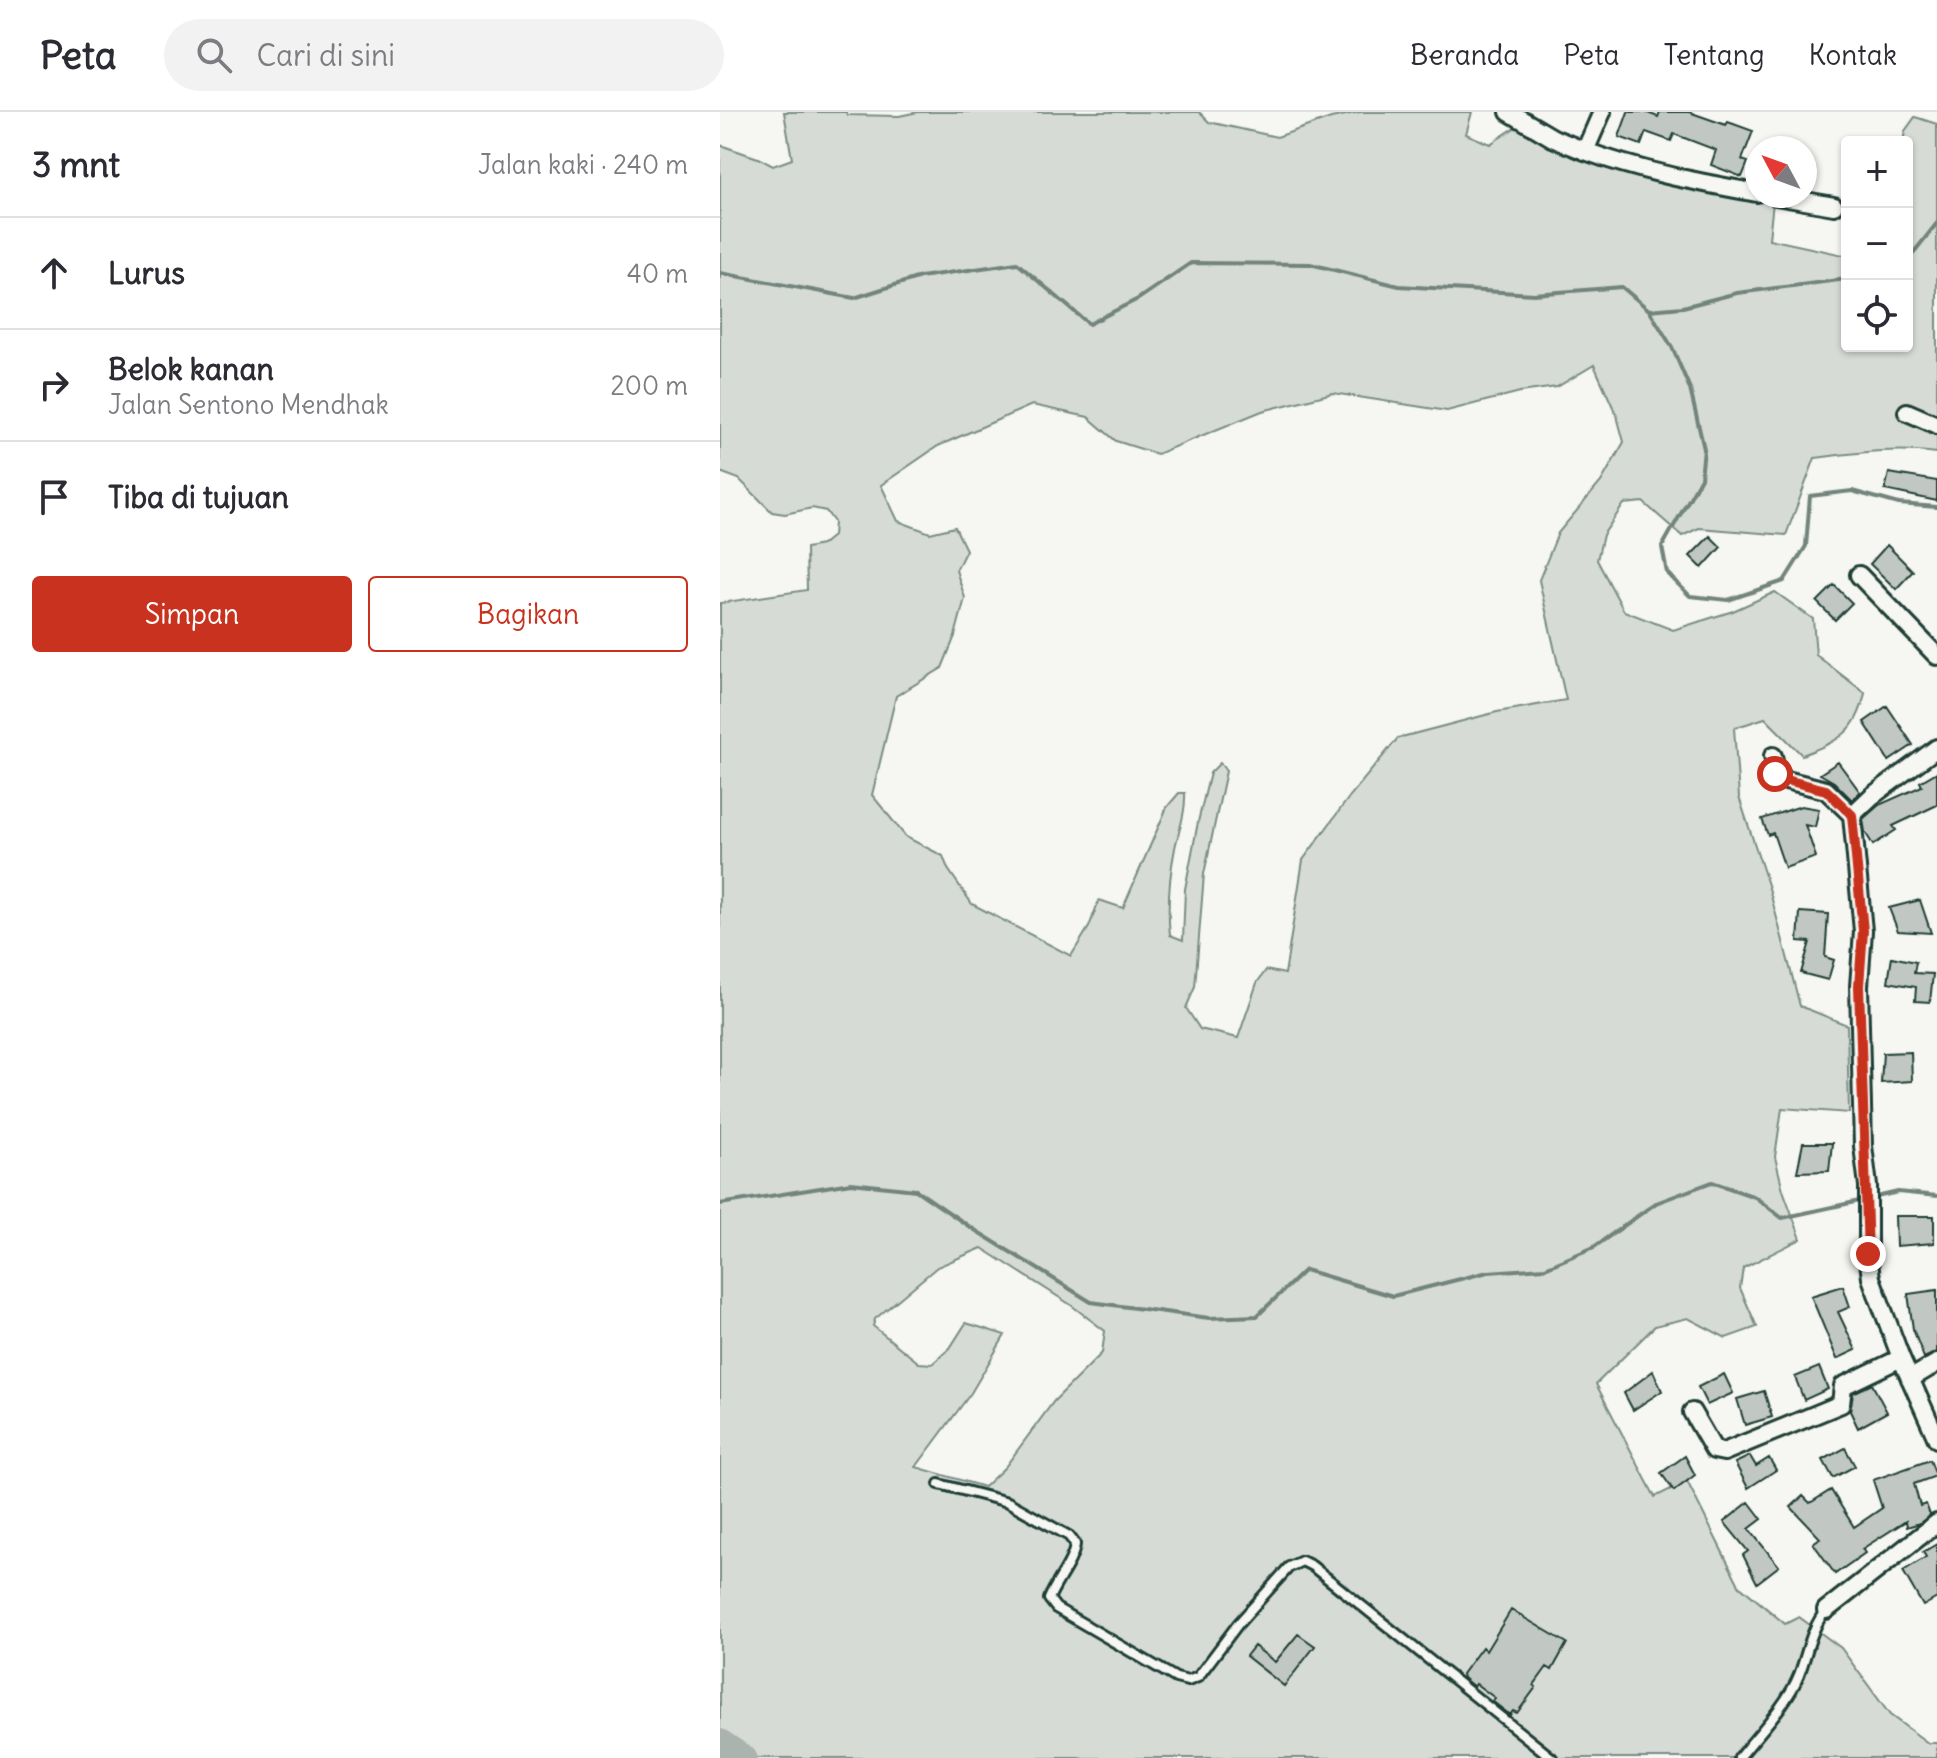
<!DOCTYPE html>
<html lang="id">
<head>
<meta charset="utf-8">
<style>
	:root { --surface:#fff; --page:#f2f2f3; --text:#2b2b33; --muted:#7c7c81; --line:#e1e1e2; --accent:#c8321e }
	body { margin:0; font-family:Delius,sans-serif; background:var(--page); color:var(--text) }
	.controls { position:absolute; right:24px; top:24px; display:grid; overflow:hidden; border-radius:8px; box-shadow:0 2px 6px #0004 }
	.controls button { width:72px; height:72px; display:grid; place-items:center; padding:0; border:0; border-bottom:2px solid var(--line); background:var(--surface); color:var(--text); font:40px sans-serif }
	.compass { position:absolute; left:1025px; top:24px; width:72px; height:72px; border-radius:50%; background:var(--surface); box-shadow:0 2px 6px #0004; rotate:311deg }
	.stop { position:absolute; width:24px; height:24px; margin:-18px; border:6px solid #c8321e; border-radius:50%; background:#fff }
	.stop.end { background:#c8321e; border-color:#fff; box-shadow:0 2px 8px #0008 }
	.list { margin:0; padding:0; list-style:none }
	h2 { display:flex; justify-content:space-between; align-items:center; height:104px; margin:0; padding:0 32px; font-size:34px }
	h2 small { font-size:26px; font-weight:400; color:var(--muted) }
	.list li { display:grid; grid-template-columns:52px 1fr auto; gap:24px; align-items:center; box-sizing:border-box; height:112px; padding:0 32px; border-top:2px solid var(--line) }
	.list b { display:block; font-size:30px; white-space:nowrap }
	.list p { margin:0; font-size:26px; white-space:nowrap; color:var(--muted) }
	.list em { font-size:26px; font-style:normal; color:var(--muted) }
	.actions { display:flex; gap:16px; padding:24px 32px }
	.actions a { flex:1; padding:18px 0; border:2px solid var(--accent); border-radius:8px; text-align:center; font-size:28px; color:var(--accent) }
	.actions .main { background:var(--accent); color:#fff }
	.icon { flex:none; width:44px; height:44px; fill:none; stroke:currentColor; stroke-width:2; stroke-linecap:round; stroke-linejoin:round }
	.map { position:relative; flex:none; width:1217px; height:1646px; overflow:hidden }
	header { display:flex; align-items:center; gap:48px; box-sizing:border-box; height:112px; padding:0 40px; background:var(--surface); border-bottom:2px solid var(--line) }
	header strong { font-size:38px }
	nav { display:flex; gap:44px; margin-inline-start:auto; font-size:28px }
	.search { width:560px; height:72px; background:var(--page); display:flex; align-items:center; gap:20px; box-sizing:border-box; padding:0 28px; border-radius:44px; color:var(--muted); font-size:30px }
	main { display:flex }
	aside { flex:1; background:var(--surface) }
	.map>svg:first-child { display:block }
</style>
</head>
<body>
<header>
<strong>Peta</strong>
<div class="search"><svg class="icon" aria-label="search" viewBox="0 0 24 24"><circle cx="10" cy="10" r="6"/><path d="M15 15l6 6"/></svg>Cari di sini</div>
<nav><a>Beranda</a><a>Peta</a><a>Tentang</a><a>Kontak</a></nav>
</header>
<main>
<aside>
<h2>3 mnt<small>Jalan kaki · 240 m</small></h2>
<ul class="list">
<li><svg class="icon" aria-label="ahead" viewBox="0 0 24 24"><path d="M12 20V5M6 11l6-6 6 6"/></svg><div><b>Lurus</b></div><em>40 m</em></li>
<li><svg class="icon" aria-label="right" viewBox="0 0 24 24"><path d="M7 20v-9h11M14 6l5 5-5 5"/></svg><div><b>Belok kanan</b><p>Jalan Sentono Mendhak</p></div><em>200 m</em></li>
<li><svg class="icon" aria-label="arrive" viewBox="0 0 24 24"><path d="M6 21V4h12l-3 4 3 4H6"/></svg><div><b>Tiba di tujuan</b></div></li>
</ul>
<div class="actions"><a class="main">Simpan</a><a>Bagikan</a></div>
</aside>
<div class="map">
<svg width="1217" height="1646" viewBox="0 0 1217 1646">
	<rect width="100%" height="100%" fill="#f6f6f2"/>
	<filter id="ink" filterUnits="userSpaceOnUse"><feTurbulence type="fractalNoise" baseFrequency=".0125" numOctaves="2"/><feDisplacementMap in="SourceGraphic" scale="16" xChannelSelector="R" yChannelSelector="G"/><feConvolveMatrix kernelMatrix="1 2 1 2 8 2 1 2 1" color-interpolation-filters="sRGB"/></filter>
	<g filter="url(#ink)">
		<path fill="#d6dbd6" stroke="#7a8c85" stroke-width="2" fill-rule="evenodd" d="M 64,0 L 126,0 L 127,3 L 179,4 L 198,0 L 479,0 L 489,10 L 557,25 L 611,6 L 640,0 L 752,0 L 746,22 L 770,32 L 796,15 L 847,38 L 1040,84 L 1053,90 L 1049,127 L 1123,143 L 1127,140 L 1127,234 L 1187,234 L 1187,30 L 1183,30 L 1185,19 L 1195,5 L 1217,12 L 1217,341 C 1176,335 1136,341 1095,346 L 1066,423 L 979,416 L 962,424 L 923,390 L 904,392 L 883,423 L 877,448 L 904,499 L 953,518 L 1013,499 L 1055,480 L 1093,507 L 1096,543 L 1145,581 C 1137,621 1118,629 1082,643 L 1045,606 L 1014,616 L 1019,685 L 1049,776 L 1080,894 L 1127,913 L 1129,1001 L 1062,996 L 1055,1045 L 1063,1078 L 1081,1127 L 1023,1156 L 1020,1176 L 1037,1215 L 1006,1226 L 968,1206 L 935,1214 L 876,1272 L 935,1385 L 967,1369 L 1019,1473 L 1065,1512 L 1079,1505 L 1121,1536 L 1170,1603 L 1208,1631 L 1217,1631 L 1217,1646 L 0,1646 L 0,491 L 87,478 L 86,436 L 102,433 L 113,424 L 114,410 L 106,399 L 92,396 L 65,402 L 52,400 L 19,367 L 0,360 L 0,33 L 38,46 L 53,54 L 72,47 ZM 874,253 L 897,304 L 904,330 L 881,370 L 838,421 L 819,468 L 846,588 L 777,600 L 678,626 L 630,684 L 583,748 L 565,862 L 546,858 L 537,871 L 518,926 L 480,917 L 466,896 L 475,875 L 484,762 L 506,659 L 500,651 L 490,661 L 478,710 L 465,777 L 463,828 L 450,823 C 447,794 449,766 455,736 C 459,718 466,700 465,681 L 459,681 L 447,695 L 403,796 L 379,788 L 369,815 L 351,844 L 252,792 L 228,757 L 223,744 L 186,725 L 152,683 L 176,584 L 222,556 L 235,524 L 245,486 L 236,458 L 246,438 L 235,415 L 210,421 L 178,409 L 161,373 L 218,334 L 312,293 L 368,305 L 396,329 L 437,342 L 542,299 L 613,281 L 727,299 L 800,280 L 837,275 ZM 262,1136 L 351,1193 L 385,1219 L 382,1241 L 334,1289 L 285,1355 L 264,1375 L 196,1355 L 251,1281 L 285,1223 L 246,1211 L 230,1236 L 212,1252 L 199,1251 L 153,1214 L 155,1207 L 217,1155 Z"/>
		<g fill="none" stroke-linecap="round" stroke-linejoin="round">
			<path stroke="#72847d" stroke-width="4" d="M 1187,149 L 1217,111
				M 0,161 L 134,186 L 200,165 L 297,151 L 369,212 L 418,187 L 471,151 L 590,152 L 679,174 L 814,182 L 902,175 L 929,198 L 952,235 L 970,277 L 984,337 L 981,366 L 942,435 L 947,461 L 970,484 L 1008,488 L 1064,469 L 1086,434 L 1090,384 L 1132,379 L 1179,392 L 1217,395
				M 929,198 L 963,195 L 1017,181 L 1127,167
				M 1152,1086 L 1178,1080 L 1217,1084
				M 0,1092 L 131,1071 L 196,1078 L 250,1115 L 371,1190 L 489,1206 L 537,1204 L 585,1158 L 673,1184 L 768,1160 L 825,1156 L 874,1135 L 936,1091 L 992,1070 L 1035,1085 L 1062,1106 L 1144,1088"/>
			<path stroke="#aab3ae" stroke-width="26" d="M 0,1630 L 24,1646"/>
		</g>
		<path fill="#c1c8c3" stroke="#1f3d34" stroke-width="2" d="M 908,0 L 925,0 L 938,5 L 940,0 L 969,0 L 1006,13 L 1008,10 L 1033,19 L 1022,48 L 1028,50 L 1022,65 L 991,53 L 996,38 L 954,22 L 951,29 L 926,20 L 921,33 L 899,25 Z
			M 1169,361 L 1217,369 L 1217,389 L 1165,378 Z
			M 990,424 L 1001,435 L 982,456 L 970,444 Z
			M 1167,433 L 1193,459 L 1176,477 L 1150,452 Z
			M 1114,473 L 1132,491 L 1115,508 L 1097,490 Z
			M 1167,594 L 1193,633 L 1169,649 L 1144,610 Z
			M 1118,650 L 1140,680 L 1132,688 L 1114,670 L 1100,662 Z
			M 1217,660 L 1217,693 L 1173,714 L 1176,718 L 1153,733 L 1145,720 L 1143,707 L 1159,693 L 1202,674 L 1200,670 Z
			M 1081,694 L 1099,697 L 1095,715 L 1085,713 L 1096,745 L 1065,756 L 1053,721 L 1048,723 L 1042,707 Z
			M 1200,788 L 1211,821 L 1178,819 L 1169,796 Z
			M 1080,800 L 1108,802 L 1105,845 L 1114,848 L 1108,868 L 1081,861 L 1090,830 L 1078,829 Z
			M 1172,845 L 1196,850 L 1194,861 L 1213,862 L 1210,890 L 1195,889 L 1196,875 L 1168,870 Z
			M 1191,940 L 1192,969 L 1161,971 L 1163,941 Z
			M 1083,1031 L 1112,1031 L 1109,1059 L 1077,1060 Z
			M 1175,1104 L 1214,1104 L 1214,1131 L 1176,1134 Z
			M 1123,1174 L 1130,1195 L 1118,1200 L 1136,1238 L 1117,1247 L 1091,1184 Z
			M 1217,1178 L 1217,1240 L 1204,1246 L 1193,1217 L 1188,1182 Z
			M 1099,1255 L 1108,1277 L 1084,1288 L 1075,1265 Z
			M 933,1259 L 942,1279 L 913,1298 L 904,1281 Z
			M 1004,1262 L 1013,1281 L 987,1293 L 978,1275 Z
			M 1152,1272 L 1167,1300 L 1138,1316 L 1130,1299 L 1133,1281 Z
			M 1044,1279 L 1052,1305 L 1025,1313 L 1017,1287 Z
			M 1125,1336 L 1135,1354 L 1113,1366 L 1103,1348 Z
			M 965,1344 L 975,1363 L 954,1379 L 941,1361 Z
			M 1030,1344 L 1036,1354 L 1049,1346 L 1056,1358 L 1028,1376 L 1015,1351 Z
			M 1210,1348 L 1216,1364 L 1194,1372 L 1200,1394 L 1206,1392 L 1210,1403 L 1200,1411 L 1187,1415 L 1186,1409 L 1142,1437 L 1145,1441 L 1115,1462 L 1093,1431 L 1100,1426 L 1071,1395 L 1083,1384 L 1090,1391 L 1111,1378 L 1134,1415 L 1162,1396 L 1153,1368 Z
			M 1029,1390 L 1042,1407 L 1029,1417 L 1059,1454 L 1037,1471 L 1023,1443 L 1028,1439 L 1004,1410 Z
			M 1217,1432 L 1217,1486 L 1203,1494 L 1183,1459 L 1206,1445 L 1203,1440 Z
			M 791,1498 L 847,1531 L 832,1558 L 827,1555 L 814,1573 L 816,1575 L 797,1601 L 793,1599 L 790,1603 L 772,1589 L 775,1586 L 756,1572 L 754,1575 L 743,1566 L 742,1562 L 762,1535 L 766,1539 Z
			M 578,1522 L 595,1534 L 564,1574 L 526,1544 L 534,1534 L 555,1550 Z"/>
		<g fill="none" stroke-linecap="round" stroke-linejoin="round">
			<g stroke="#1f3d34" stroke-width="14">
				<path id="lane" d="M 219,1372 L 288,1390 L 349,1424 L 355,1432 C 354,1449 336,1469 329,1487 L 336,1496 L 456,1566 L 468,1569 L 478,1565 L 518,1512 L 569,1455 L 582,1449 L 592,1454 L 832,1646
					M 1019,1646 C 1038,1622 1068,1591 1079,1563 C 1088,1540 1090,1518 1106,1498"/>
			</g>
			<g stroke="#1f3d34" stroke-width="22">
				<path id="street" d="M 789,0 L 833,26 L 865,39 L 882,0
					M 865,39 C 922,60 978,70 1037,81
					M 1056,84 L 1114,94
					M 1187,300 L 1217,313
					M 1139,463 L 1217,544
					M 1217,636 L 1152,684 L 1132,703 L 1143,819 L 1139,874 L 1143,1034 L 1148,1074 L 1148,1142 L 1151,1166 L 1181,1246 L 1217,1327
					M 1053,644 L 1058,666 L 1106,678 L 1132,703
					M 1190,1267 L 1217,1251
					M 972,1300 L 994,1338 L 1004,1340 L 1121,1292 L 1123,1274 L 1181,1246
					M 1106,1498 L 1217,1411"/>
			</g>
			<use href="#lane" stroke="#f6f6f2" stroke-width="8"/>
			<use href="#street" stroke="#f6f6f2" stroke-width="16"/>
		</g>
	</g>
	<g fill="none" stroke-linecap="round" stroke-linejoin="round" filter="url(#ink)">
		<path stroke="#c8321e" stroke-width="10" d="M 1055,662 L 1058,666 L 1106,678 L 1132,703 L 1143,819 L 1139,874 L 1148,1142"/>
	</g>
</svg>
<div class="controls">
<button>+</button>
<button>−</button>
<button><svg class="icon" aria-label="locate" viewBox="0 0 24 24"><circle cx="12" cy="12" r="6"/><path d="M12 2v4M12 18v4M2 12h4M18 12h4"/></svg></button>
</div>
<svg class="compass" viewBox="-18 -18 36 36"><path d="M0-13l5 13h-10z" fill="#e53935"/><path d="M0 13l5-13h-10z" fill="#7c7c81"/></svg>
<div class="stop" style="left:1055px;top:662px"></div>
<div class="stop end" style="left:1148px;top:1142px"></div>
</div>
</main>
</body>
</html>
